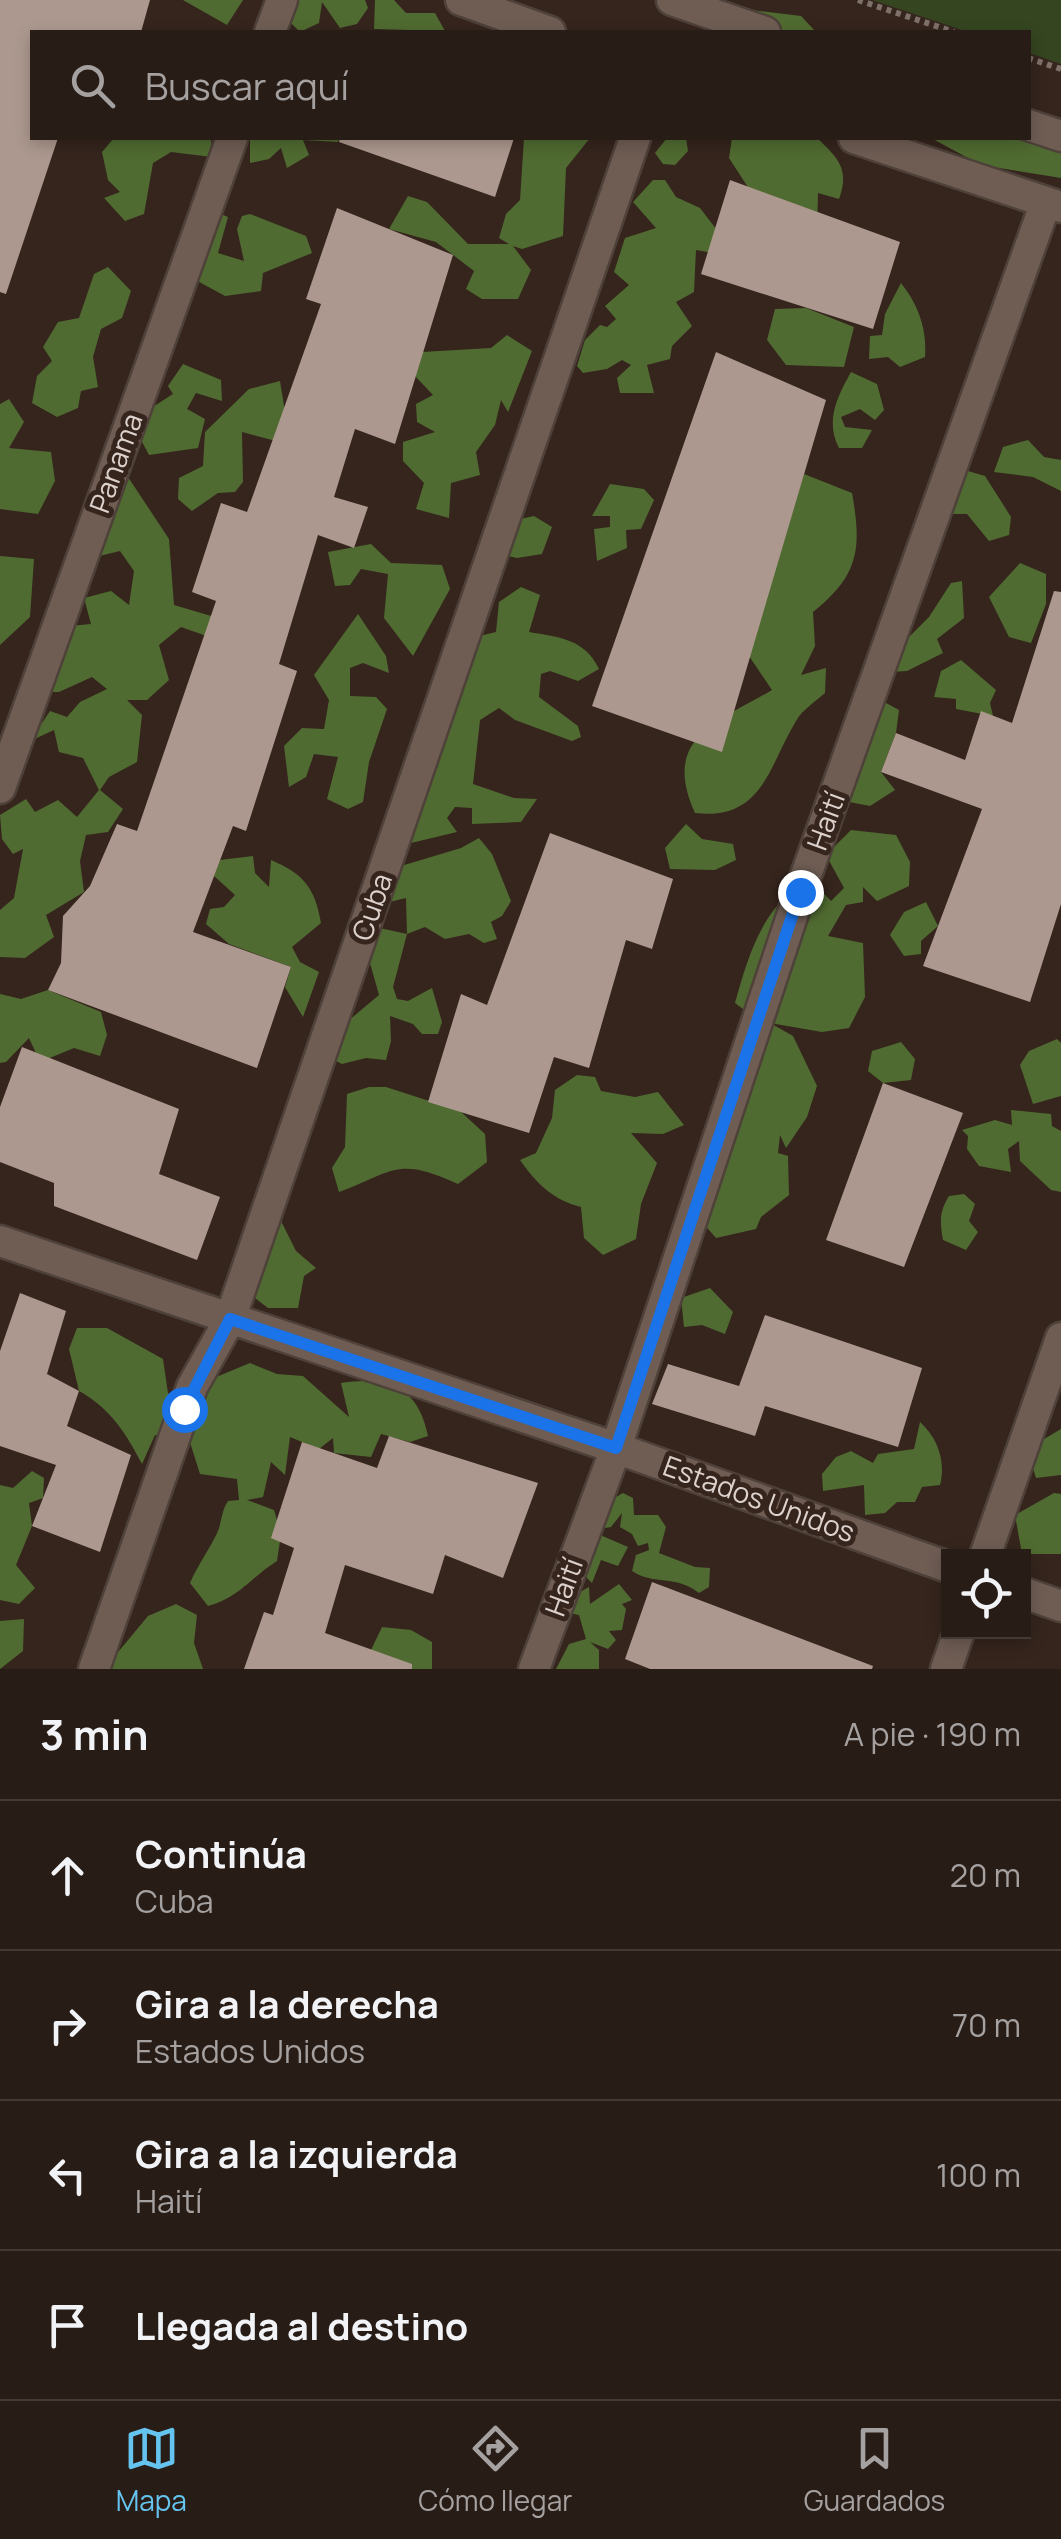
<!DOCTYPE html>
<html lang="es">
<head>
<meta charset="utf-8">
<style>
	:root { --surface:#281c16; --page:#342923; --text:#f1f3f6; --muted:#a5a1a1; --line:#443a35; --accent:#65c4ef }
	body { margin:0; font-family:Manrope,sans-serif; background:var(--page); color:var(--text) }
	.controls { position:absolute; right:30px; bottom:30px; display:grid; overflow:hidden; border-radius:0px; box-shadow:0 5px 15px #0003 }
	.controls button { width:90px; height:90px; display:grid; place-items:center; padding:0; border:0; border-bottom:2px solid var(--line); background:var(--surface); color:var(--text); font:50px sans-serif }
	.stop { position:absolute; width:30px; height:30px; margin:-22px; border:8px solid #1a73e8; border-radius:50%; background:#fff }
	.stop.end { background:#1a73e8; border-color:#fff; box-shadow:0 2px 10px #0008 }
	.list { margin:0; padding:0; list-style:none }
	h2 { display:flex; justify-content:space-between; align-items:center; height:130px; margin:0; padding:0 40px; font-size:42px }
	h2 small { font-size:32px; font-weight:400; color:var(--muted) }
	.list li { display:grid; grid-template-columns:65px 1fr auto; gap:30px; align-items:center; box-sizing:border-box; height:150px; padding:0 40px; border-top:2px solid var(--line) }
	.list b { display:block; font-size:38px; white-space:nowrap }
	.list p { margin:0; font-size:32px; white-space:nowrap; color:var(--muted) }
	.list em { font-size:32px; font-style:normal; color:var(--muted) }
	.icon { flex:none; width:55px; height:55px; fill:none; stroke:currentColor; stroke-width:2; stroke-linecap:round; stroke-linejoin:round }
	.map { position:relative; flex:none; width:1061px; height:1669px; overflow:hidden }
	.search { position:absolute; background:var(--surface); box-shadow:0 5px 15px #0003; left:30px; right:30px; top:30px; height:110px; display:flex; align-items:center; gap:25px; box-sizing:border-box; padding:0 35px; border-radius:0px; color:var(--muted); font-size:38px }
	.sheet { height:730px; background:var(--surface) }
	nav { display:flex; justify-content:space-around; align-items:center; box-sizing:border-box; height:140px; border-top:2px solid var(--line); background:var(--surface); font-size:28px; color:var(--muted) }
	nav a { display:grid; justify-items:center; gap:5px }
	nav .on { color:var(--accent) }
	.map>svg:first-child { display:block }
</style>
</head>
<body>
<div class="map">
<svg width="1061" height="1669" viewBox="0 0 1061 1669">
	<rect width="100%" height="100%" fill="#35251d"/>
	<path fill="#344520" d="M 872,0 L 1061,0 L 1061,64 L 1029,53 L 1028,32 L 968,32 Z"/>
	<path fill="#506b31" d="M 183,0 L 243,0 L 227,25 Z
		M 298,0 L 365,0 L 368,8 L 357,24 L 340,28 L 322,2 L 319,23 L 300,32 L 278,10 Z
		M 375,0 L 394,0 L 406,13 L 435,13 L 445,31 L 374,29 Z
		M 751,10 L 801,16 L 816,32 L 737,32 Z
		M 1061,125 L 1061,178 L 981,165 L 931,138 L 1028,138 Z
		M 114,138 L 211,138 L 212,157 L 171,152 L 153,163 L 144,214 L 125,221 L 104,198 L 120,192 L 108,180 L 102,152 Z
		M 250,138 L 339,138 L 338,142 L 303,140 L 309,155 L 287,168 L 281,148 L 269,159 L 250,163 Z
		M 524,138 L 590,138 L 566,168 L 563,236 L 522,249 L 513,246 L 531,270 L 518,299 L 482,299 L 466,289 L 474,271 L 436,242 L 389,229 L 408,196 L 427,202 L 468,244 L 509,244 L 499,238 L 506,214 L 520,200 Z
		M 667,138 L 686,138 L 688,151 L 675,165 L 663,164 L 655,153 Z
		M 732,138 L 817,138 C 838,158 850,169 839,199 L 818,193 L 817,231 L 753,195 L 729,158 Z
		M 653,180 L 665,180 L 676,197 L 700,208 L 720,234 L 713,253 L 696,250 L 694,292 L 676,302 L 692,326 L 672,346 L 670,359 L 647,365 L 654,393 L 620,393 L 617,378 L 631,365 L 622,360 L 607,369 L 583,373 L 577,366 L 585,340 L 600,325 L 607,327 L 616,319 L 605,306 L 629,285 L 614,272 L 625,238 L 656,228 L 633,202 Z
		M 216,212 L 228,217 L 218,253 L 244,261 L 237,229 L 242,216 L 250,214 L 306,236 L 312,253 L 263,273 L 261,291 L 225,296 L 192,278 Z
		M 108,267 L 131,291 L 122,318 L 101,329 L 93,357 L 98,387 L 81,391 L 78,408 L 57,417 L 32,403 L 37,376 L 52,361 L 43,347 L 58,322 L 79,318 L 94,274 Z
		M 901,283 C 919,306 927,329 925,357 L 900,367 L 888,357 L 869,359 L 870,336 L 882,335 L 885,314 Z
		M 806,308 L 854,327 L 844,367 L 786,365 L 767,340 L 775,309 Z
		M 507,335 L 532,351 L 508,412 L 501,400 L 495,425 L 476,452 L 480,475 L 451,483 L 449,518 L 416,509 L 424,483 L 403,461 L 403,442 L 435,432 L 417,422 L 416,404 L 433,395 L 415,376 L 422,352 L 491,348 Z
		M 183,364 L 221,380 L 222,401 L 196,393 L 187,409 L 205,419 L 198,448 L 149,455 L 131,421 L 173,394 L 168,386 Z
		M 851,372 L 877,384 L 884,410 L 875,420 L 860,409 L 841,417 L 845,427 L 872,430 L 862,448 L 839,448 C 825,421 837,397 851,372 Z
		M 280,381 L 285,412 L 306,440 L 272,440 L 242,432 L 243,482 L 235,492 L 218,493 L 192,511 L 178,499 L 179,478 L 203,466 L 205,432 L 249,389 Z
		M 9,399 L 24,422 L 9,448 L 51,452 L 55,481 L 38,514 L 0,509 L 0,404 Z
		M 1028,440 L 1044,457 L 1061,460 L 1061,491 L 1033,477 L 994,472 L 1003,447 Z
		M 961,469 L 985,476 L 1011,517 L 1009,535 L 989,541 L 967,514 L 941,514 Z
		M 804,474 L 852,493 C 862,549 859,575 813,612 L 815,646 L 801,675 L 826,668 L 825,693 C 816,701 802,710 796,721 C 769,765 763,821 695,813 C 661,738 716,723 772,690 L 749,656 Z
		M 128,477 L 169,539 L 174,605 L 269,633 L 232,645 L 181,627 L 159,645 L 169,680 L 147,700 L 127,700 L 142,715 L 137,762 L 109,777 L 100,790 L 123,809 L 108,832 L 86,835 L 80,861 L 84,892 L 46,915 L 54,937 L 25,958 L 0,957 L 0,910 L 14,898 L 23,849 L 13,854 L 2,839 L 0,815 L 26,799 L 35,812 L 58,800 L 77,817 L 99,790 L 83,758 L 59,752 L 54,730 L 30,741 L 50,711 L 67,717 L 80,702 L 107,689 L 92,677 L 59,692 L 34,692 L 58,627 L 91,624 L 84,598 L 111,591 L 129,605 L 134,571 L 120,551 L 95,557 L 99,511 Z
		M 610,484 L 644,489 L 654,500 L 641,529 L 626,530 L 627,548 L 597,561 L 594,529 L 610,527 L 610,516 L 592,516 Z
		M 534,516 L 552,527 L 542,554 L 517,558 L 503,555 L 507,522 Z
		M 371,544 L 391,563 L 442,565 L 450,589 L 413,656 L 384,618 L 388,574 L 361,569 L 350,585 L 335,586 L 328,552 Z
		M 0,556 L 34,559 L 30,617 L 0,645 Z
		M 1020,563 L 1046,574 L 1046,604 L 1031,643 L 1009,637 L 989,597 Z
		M 962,581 L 964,618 L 937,639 L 943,653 L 907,671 L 873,673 L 929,617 L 951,583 Z
		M 521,587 L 540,595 L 529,632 C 559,637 585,639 599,669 L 578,681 L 550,671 L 541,674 L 539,697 L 578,726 L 581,737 L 572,741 L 515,720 L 499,708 L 480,720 L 473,784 L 514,798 L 537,799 L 521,822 L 472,824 L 472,808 L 455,807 L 447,818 L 457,832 L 411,843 L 390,837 L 475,637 L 496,632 L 499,602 Z
		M 358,614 L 386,656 L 389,673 L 363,663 L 350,668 L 350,696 L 376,697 L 387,709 L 369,762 L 363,802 L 348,809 L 327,799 L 338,757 L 314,754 L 306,777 L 289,787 L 284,746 L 302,728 L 324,729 L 329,700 L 314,675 Z
		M 961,660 L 996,690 L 990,703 L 993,716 L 956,709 L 956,699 L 934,697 L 941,671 Z
		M 875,697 L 899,710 L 896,733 L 881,772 L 895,790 L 870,806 L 844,801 Z
		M 686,824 L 702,839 L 733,844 L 736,860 L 715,870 L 670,869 L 665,848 Z
		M 851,830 L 896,835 L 910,862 L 909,886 L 877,901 L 863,887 L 863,902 L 846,905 L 828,936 L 863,943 L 865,997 L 849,1028 L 822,1032 L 770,1023 L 793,1036 L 817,1086 L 807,1117 L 786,1148 L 780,1135 L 778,1153 L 788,1156 L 789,1195 L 761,1217 L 756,1229 L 716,1238 L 689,1207 L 759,1021 L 735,1003 C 748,957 764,899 812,881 L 831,901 L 844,888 L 826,855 Z
		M 479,838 L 492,854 L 511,901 L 502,916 L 491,922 L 497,939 L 484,943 L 469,934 L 445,939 L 425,927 L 407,934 L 393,987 L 397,999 L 408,1001 L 432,988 L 442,1022 L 438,1034 L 422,1034 L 413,1024 L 390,1016 L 391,1041 L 386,1060 L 366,1058 L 342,1064 L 332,1059 L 348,1021 L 379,995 L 363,938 L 375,927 L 407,934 L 406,898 L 381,904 L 381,872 L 461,848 Z
		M 253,856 L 255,873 L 269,887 L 271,860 C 304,874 315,888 321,923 L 292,947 L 300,962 L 319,972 L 303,1017 L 285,987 L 291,967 L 229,944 L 206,924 L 210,909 L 224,907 L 235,895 L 214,876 L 220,860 Z
		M 926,902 L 938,926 L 921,941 L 921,954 L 904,956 L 890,935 L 904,912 Z
		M 48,990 L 101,1012 L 107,1035 L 100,1056 L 74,1048 L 40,1062 L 29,1038 L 6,1062 L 0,1063 L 0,994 L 21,999 Z
		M 1057,1039 L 1061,1043 L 1061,1096 L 1033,1104 L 1020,1065 L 1029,1051 Z
		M 901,1042 L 915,1059 L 911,1080 L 883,1083 L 868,1071 L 872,1051 Z
		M 577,1075 L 595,1077 L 601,1091 L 635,1097 L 658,1092 L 684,1125 L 663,1134 L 631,1133 L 657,1163 L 641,1204 L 636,1239 L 603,1255 L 584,1238 L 581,1207 C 553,1200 536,1183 520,1160 L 536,1153 L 552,1118 L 555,1090 Z
		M 369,1087 L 386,1087 L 460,1111 L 485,1134 L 487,1162 L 458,1184 C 397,1156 395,1171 339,1192 L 332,1168 L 345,1147 L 347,1094 Z
		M 1011,1110 L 1051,1114 L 1052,1126 L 1061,1131 L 1061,1192 L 1051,1190 L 1020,1161 L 1019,1141 L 1008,1149 L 1011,1172 L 979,1166 L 967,1149 L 968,1136 L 962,1130 L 995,1120 L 1012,1125 Z
		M 964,1194 L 975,1204 L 969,1221 L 978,1232 L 966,1250 L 943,1240 C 940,1222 939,1212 949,1196 Z
		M 281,1221 L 296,1251 L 316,1268 L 304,1276 L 298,1308 L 268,1308 L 246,1291 L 254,1255 Z
		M 710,1288 L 733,1312 L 725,1334 L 702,1325 L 684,1327 L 681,1298 Z
		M 77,1328 L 107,1328 L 163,1359 L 168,1393 L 184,1409 L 174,1438 L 155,1435 L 142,1464 C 126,1433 110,1408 79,1391 L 69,1349 Z
		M 250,1363 L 277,1374 L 303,1376 L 349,1417 L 341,1383 C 389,1376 418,1387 428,1436 L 410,1442 L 381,1434 L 371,1457 L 334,1453 L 333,1438 L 319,1449 L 290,1437 L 285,1475 L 271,1462 L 263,1497 L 247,1500 L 274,1510 L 281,1534 L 277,1561 C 249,1579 240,1597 208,1606 L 190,1583 C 198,1564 210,1549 218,1531 C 222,1521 221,1512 228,1501 L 239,1500 L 237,1479 L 200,1474 L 188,1436 L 203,1418 L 192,1387 Z
		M 920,1422 C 938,1438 946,1462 940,1485 L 922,1487 L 915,1502 L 897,1502 L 885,1513 L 865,1515 L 864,1485 L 823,1491 L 822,1474 L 836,1457 L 851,1451 L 873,1463 L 878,1454 L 914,1449 Z
		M 1061,1429 L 1061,1475 L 1036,1478 L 1027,1449 Z
		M 32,1471 L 44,1478 L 43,1498 L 29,1503 L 32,1526 L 16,1565 L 35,1588 L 19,1604 L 0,1600 L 0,1485 L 13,1488 Z
		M 623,1493 L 633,1498 L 634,1515 L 658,1515 L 666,1527 L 659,1553 L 695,1567 L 710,1568 L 709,1587 L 699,1593 C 675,1574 655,1586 632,1571 L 636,1555 L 649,1550 L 648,1543 L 638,1546 L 632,1534 L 620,1527 L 622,1513 L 611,1527 L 599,1529 L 600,1506 Z
		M 1054,1493 L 1061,1494 L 1061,1554 L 1022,1554 L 1015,1515 Z
		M 598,1534 L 628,1547 L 618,1566 L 601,1560 L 592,1583 L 578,1569 Z
		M 619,1584 L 632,1600 L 622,1604 L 626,1609 L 622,1630 L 609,1631 L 616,1640 L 608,1649 L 590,1642 L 599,1650 L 599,1669 L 556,1669 L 569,1644 L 586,1639 L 579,1615 L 564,1612 L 566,1600 L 589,1587 L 590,1604 Z
		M 176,1604 L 197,1615 L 194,1643 L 203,1669 L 111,1669 L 109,1663 L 148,1616 Z
		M 24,1619 L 23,1651 L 0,1669 L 0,1621 Z
		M 382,1627 L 411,1630 L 432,1642 L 432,1669 L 376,1669 L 371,1650 Z"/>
	<path fill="#ac988e" d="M 0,0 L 150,0 L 141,32 L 32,32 L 32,138 L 58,138 L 6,294 L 0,292 Z
		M 340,138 L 514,138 L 495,197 L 339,142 Z
		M 730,180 L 900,242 L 873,329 L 701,274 Z
		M 337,208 L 453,255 L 395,444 L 355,429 L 334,497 L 368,507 L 354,548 L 318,535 L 279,664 L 297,671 L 246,831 L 233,826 L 193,932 L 291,967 L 257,1068 L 48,990 L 61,963 L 63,916 L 90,886 L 117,824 L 137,831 L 216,601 L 192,592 L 221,503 L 247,512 L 321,304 L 306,299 Z
		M 716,352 L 826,400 L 722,752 L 592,706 Z
		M 1054,591 L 1061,592 L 1061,904 L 1030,1002 L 923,966 L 982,809 L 881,772 L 896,733 L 965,760 L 981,711 L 1012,723 Z
		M 550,833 L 673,879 L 652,949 L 626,940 L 589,1068 L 554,1057 L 529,1133 L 428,1102 L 461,994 L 487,1005 Z
		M 22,1047 L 179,1109 L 159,1174 L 220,1197 L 197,1260 L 54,1206 L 54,1183 L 0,1162 L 0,1107 Z
		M 883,1083 L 963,1113 L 904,1267 L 826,1240 Z
		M 20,1293 L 66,1311 L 47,1374 L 79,1391 L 67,1426 L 131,1455 L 100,1552 L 32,1526 L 56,1465 L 0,1446 L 0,1351 Z
		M 765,1315 L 922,1368 L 898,1447 L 765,1406 L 755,1436 L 652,1404 L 668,1364 L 739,1386 Z
		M 389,1436 L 538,1483 L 503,1578 L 445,1555 L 433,1594 L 345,1565 L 325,1633 L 412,1664 L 412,1669 L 244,1669 L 264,1612 L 273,1615 L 294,1548 L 271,1538 L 302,1442 L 377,1468 Z
		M 652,1582 L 873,1666 L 872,1669 L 650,1669 L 625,1659 Z"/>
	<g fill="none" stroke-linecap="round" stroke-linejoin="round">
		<g stroke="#4e4139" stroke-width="35">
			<path id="minor" d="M 461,0 L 550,32
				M 672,0 L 765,32
				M 270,32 L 282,0
				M 1028,125 L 1061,136
				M 854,138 L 1061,207
				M 0,788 L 232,138
				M 0,1241 L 616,1448 L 948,1567
				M 985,1556 L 1061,1338
				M 1024,1593 L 1061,1606
				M 94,1669 L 192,1387 L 230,1319 L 635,138
				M 534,1669 L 616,1448 L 800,892 L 1046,202
				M 946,1669 L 959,1632"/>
		</g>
		<path stroke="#7e716a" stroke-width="6" stroke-dasharray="5 5" stroke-linecap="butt" d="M 858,0 L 954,32
			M 1028,58 L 1061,69"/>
		<use href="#minor" stroke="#6f5d54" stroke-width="30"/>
	</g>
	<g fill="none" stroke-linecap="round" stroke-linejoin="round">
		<path stroke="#1a73e8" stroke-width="12" d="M 184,1409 L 230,1319 L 616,1448 L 800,892"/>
	</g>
	<g text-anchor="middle" stroke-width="10" stroke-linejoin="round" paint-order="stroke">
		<g font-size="28" fill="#dcd1cc" stroke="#35251d">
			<text transform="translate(116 463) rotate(-70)" y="10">Panama</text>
			<text transform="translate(826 821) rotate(-70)" y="10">Haití</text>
			<text transform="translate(372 907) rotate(-71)" y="10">Cuba</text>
			<text transform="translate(759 1499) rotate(20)" y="10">Estados Unidos</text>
			<text transform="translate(564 1587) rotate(-70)" y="10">Haití</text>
		</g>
	</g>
</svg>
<div class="controls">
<button><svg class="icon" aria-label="locate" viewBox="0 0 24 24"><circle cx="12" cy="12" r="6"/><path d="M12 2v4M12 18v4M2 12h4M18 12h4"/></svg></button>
</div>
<div class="stop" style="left:184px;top:1409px"></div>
<div class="stop end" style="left:800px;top:892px"></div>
<div class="search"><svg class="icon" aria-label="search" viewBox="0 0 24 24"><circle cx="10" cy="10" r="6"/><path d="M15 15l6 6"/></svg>Buscar aquí</div>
</div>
<section class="sheet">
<h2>3 min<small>A pie · 190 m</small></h2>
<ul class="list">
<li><svg class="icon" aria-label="ahead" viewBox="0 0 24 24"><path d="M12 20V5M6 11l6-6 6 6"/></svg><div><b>Continúa</b><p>Cuba</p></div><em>20 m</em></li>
<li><svg class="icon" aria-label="right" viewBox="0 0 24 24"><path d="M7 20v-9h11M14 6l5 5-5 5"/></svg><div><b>Gira a la derecha</b><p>Estados Unidos</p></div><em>70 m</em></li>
<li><svg class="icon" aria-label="left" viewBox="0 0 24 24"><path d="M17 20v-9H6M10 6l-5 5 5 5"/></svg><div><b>Gira a la izquierda</b><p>Haití</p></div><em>100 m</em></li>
<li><svg class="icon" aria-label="arrive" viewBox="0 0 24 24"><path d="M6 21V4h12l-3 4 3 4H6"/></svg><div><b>Llegada al destino</b></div></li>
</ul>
</section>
<nav>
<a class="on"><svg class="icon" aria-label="map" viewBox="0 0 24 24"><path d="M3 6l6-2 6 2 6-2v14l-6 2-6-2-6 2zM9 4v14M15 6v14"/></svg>Mapa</a>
<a><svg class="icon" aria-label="directions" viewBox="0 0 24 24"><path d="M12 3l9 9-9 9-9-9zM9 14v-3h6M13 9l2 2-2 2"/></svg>Cómo llegar</a>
<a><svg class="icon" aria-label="saved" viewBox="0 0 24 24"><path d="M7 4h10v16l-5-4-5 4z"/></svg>Guardados</a>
</nav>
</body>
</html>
